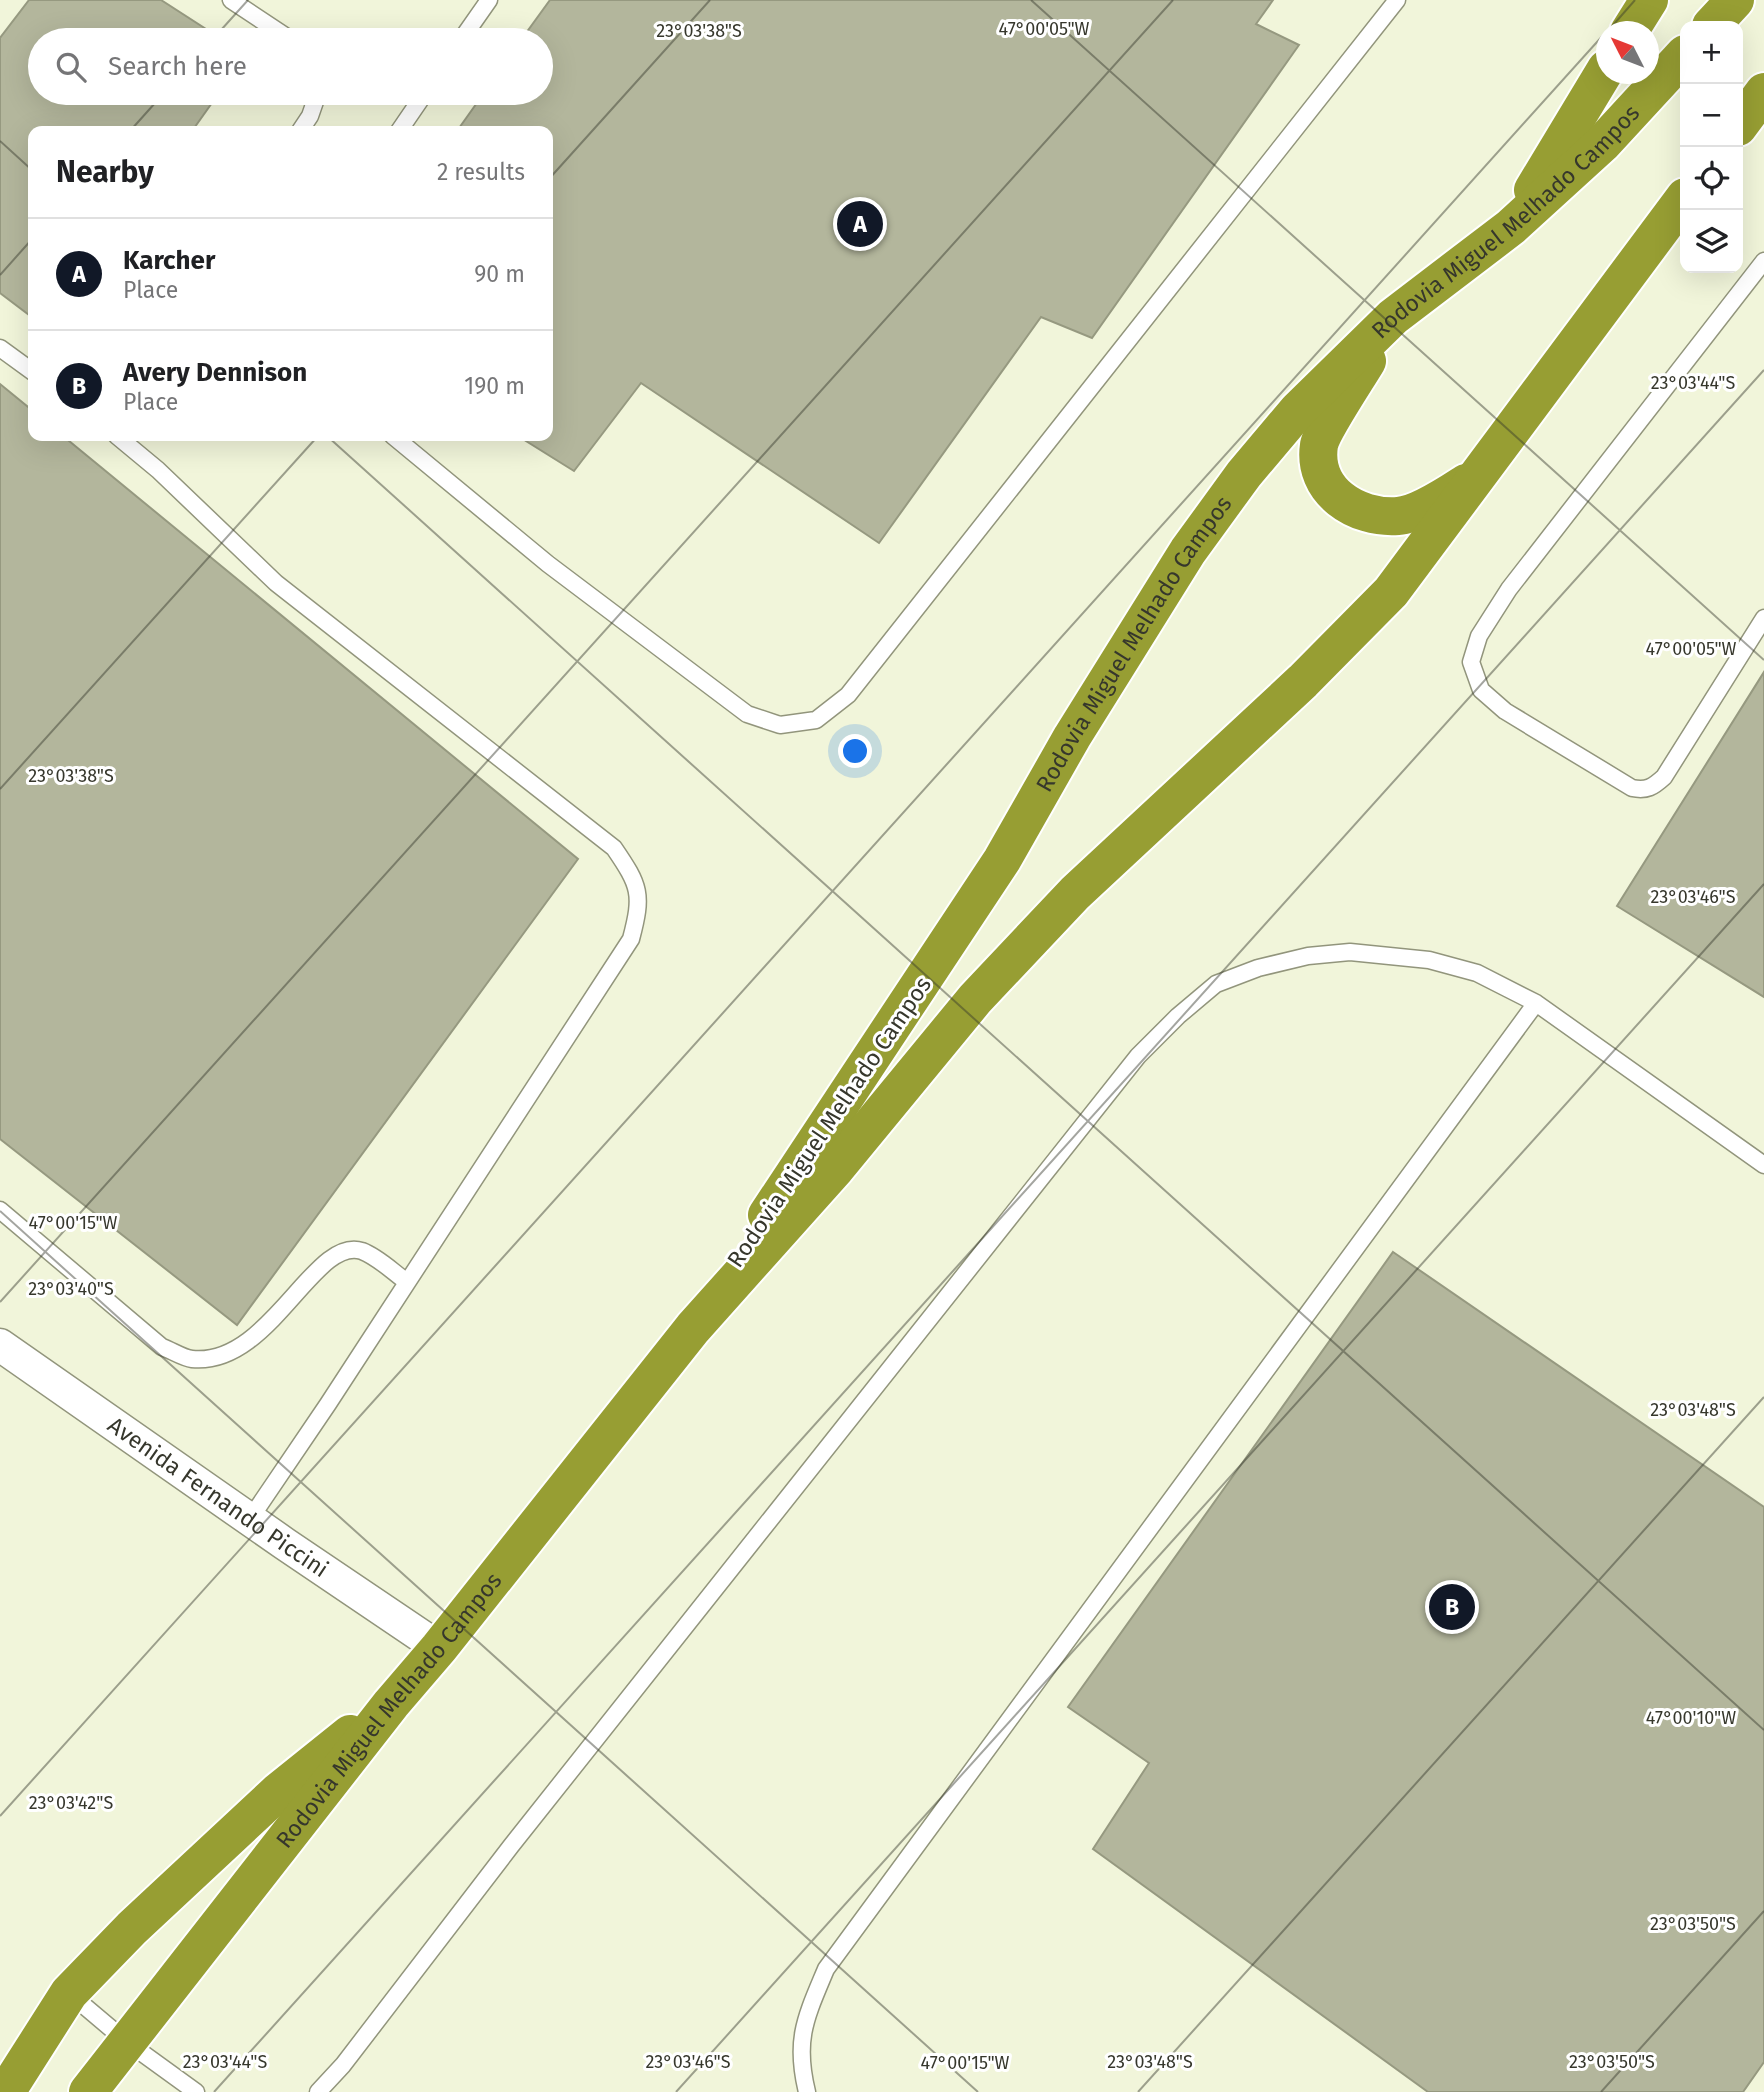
<!DOCTYPE html>
<html lang="en">
<head>
<meta charset="utf-8">
<style>
	:root { --surface:#fff; --page:#f2f2f2; --text:#202124; --muted:#757577; --line:#e0e0e0; --accent:#111827 }
	body { margin:0; font-family:"Fira Sans",sans-serif; background:var(--page); color:var(--text) }
	.controls { position:absolute; right:21px; top:21px; display:grid; overflow:hidden; border-radius:14px; box-shadow:0 7px 28px #0002 }
	.controls button { width:63px; height:63px; display:grid; place-items:center; padding:0; border:0; border-bottom:2px solid var(--line); background:var(--surface); color:var(--text); font:35px sans-serif }
	.compass { position:absolute; left:1596px; top:21px; width:63px; height:63px; border-radius:50%; background:var(--surface); box-shadow:0 7px 28px #0002; rotate:312deg }
	.you { position:absolute; left:856px; top:752px; width:24px; height:24px; margin:-18px; border:5px solid #fff; border-radius:50%; background:#1a73e8; box-shadow:0 0 0 10px #1a73e833 }
	.badge { display:grid; place-items:center; width:46px; height:46px; border-radius:50%; background:var(--accent); color:#fff; font-size:23px; font-weight:700 }
	.pin { position:absolute; translate:-50% -50%; border:4px solid #fff; box-shadow:0 2px 7px #0006 }
	.list { margin:0; padding:0; list-style:none }
	h2 { display:flex; justify-content:space-between; align-items:center; height:91px; margin:0; padding:0 28px; font-size:30px }
	h2 small { font-size:23px; font-weight:400; color:var(--muted) }
	.list li { display:grid; grid-template-columns:46px 1fr auto; gap:21px; align-items:center; box-sizing:border-box; height:112px; padding:0 28px; border-top:2px solid var(--line) }
	.list b { display:block; font-size:26px; white-space:nowrap }
	.list p { margin:0; font-size:23px; white-space:nowrap; color:var(--muted) }
	.list em { font-size:23px; font-style:normal; color:var(--muted) }
	.icon { flex:none; width:38px; height:38px; fill:none; stroke:currentColor; stroke-width:2; stroke-linecap:round; stroke-linejoin:round }
	.map { position:relative; flex:none; width:1764px; height:2092px; overflow:hidden }
	.search { position:absolute; background:var(--surface); box-shadow:0 7px 28px #0002; left:28px; top:28px; width:525px; height:77px; display:flex; align-items:center; gap:18px; box-sizing:border-box; padding:0 24px; border-radius:38px; color:var(--muted); font-size:26px }
	.panel { position:absolute; background:var(--surface); box-shadow:0 7px 28px #0002; left:28px; top:126px; width:525px; height:315px; border-radius:14px }
	.map>svg:first-child { display:block }
</style>
</head>
<body>
<div class="map">
<svg width="1764" height="2092" viewBox="0 0 1764 2092">
	<rect width="100%" height="100%" fill="#f1f5da"/>
	<path fill="#b3b69c" stroke="#969980" stroke-width="2" d="M 29,0 L 161,0 L 223,40 L 40,40 L 40,93 L 219,93 L 192,131 L 33,131 L 33,318 L 0,293 L 0,38 Z
		M 550,0 L 1273,0 L 1256,24 L 1299,45 L 1092,338 L 1041,317 L 879,543 L 641,383 L 574,471 L 518,436 L 548,436 L 548,131 L 457,131 L 484,93 L 541,93 L 541,40 L 521,40 Z
		M 0,384 L 33,411 L 33,436 L 63,436 L 578,859 L 237,1325 L 0,1139 Z
		M 1764,672 L 1764,997 L 1617,906 Z
		M 1393,1252 L 1764,1507 L 1764,2062 L 1743,2092 L 1428,2092 L 1093,1849 L 1149,1763 L 1068,1707 Z"/>
	<g fill="none" stroke-linecap="round" stroke-linejoin="round">
		<g stroke="#92957c" stroke-width="19">
			<path id="lane" d="M 231,0 L 291,40
				M 461,40 L 489,0
				M 300,131 L 310,116 L 318,93
				M 399,131 L 425,93
				M 1764,261 L 1509,589 L 1479,636 L 1471,662 L 1481,690 L 1505,711 L 1632,788 C 1647,791 1653,787 1664,777 L 1764,618
				M 0,348 L 33,372
				M 117,436 L 158,470 L 276,583 L 614,848 C 640,886 643,894 631,939 L 328,1404 L 250,1519
				M 393,436 L 548,564 L 747,714 L 780,725 L 816,720 L 848,695 L 1397,0
				M 0,1210 L 162,1347 C 171,1350 183,1358 192,1359 C 270,1367 314,1235 362,1251 C 378,1257 393,1272 407,1282
				M 69,1993 L 127,2042 L 196,2092
				M 318,2092 L 343,2065 L 511,1846 L 1138,1056 L 1178,1016 L 1216,984 L 1258,968 L 1308,956 L 1350,952 L 1429,960 L 1477,973 L 1536,1003 L 1764,1165
				M 807,2092 C 794,2039 806,2017 826,1969 L 1536,1003"/>
		</g>
		<g stroke="#92957c" stroke-width="35">
			<g id="street">
				<path id="s1" d="M 0,1345 L 285,1544 L 439,1648"/>
			</g>
		</g>
		<g stroke="#fff" stroke-width="42">
			<g id="highway">
				<path d="M 1711,26 L 1735,0"/>
				<path d="M 1629,32 L 1649,0"/>
				<path d="M 1738,127 L 1764,92"/>
				<path d="M 1533,190 L 1606,69"/>
				<path d="M 1367,361 C 1357,378 1322,430 1319,445 C 1312,491 1356,519 1398,516 C 1418,515 1449,494 1466,483"/>
				<path id="s2" d="M 767,1215 L 1002,860 L 1072,737 L 1188,551 L 1244,474 L 1298,410 L 1393,317 L 1511,227 L 1602,144 L 1685,54"/>
				<path d="M 6,2092 L 69,1993 L 132,1928 L 279,1791 L 350,1734"/>
				<path id="s3" d="M 88,2092 L 391,1704 L 439,1648 L 693,1328 L 836,1168 L 975,999 L 1075,893 L 1303,681 L 1391,592 L 1685,197"/>
			</g>
		</g>
		<use href="#lane" stroke="#fff" stroke-width="16"/>
		<use href="#street" stroke="#fff" stroke-width="32"/>
		<use href="#highway" stroke="#979e33" stroke-width="38"/>
	</g>
	<path fill="none" stroke="#36372c" stroke-width="2" stroke-opacity="0.45" d="M 1031,0 L 1764,660M 1607,32 L 1635,0M 212,40 L 248,0M 130,131 L 164,93M 0,141 L 33,171M 548,180 L 710,0M 0,275 L 33,238M 327,436 L 1764,1730M 0,789 L 318,436M 0,1211 L 978,2092M 0,1302 L 1173,0M 0,1816 L 1606,32M 214,2092 L 1764,370M 676,2092 L 1764,884M 1138,2092 L 1764,1397M 1601,2092 L 1764,1911"/>
	<g text-anchor="middle" stroke-width="6" stroke-linejoin="round" paint-order="stroke">
		<g font-size="23" fill="#36372c" stroke="#fff">
			<text dy="8" stroke="none"><textPath href="#s2" startOffset="1246">Rodovia Miguel Melhado Campos</textPath></text>
			<text dy="8" stroke="none"><textPath href="#s2" startOffset="679">Rodovia Miguel Melhado Campos</textPath></text>
			<text transform="translate(829 1122) rotate(-56)" y="8">Rodovia Miguel Melhado Campos</text>
			<text dy="8" stroke="none"><textPath href="#s1" startOffset="266">Avenida Fernando Piccini</textPath></text>
			<text dy="8" stroke="none"><textPath href="#s3" startOffset="486">Rodovia Miguel Melhado Campos</textPath></text>
		</g>
	</g>
	<g font-size="18" text-anchor="middle" fill="#36372c" stroke="#fff" stroke-width="6" stroke-linejoin="round" paint-order="stroke">
		<text x="1044" y="35">47°00'05"W</text>
		<text x="699" y="37">23°03'38"S</text>
		<text x="1693" y="389">23°03'44"S</text>
		<text x="1691" y="655">47°00'05"W</text>
		<text x="71" y="782">23°03'38"S</text>
		<text x="1693" y="903">23°03'46"S</text>
		<text x="73" y="1229">47°00'15"W</text>
		<text x="71" y="1295">23°03'40"S</text>
		<text x="1693" y="1416">23°03'48"S</text>
		<text x="1691" y="1724">47°00'10"W</text>
		<text x="71" y="1809">23°03'42"S</text>
		<text x="1693" y="1930">23°03'50"S</text>
		<text x="225" y="2068">23°03'44"S</text>
		<text x="688" y="2068">23°03'46"S</text>
		<text x="1150" y="2068">23°03'48"S</text>
		<text x="1612" y="2068">23°03'50"S</text>
		<text x="965" y="2069">47°00'15"W</text>
	</g>
</svg>
<div class="controls">
<button>+</button>
<button>−</button>
<button><svg class="icon" aria-label="locate" viewBox="0 0 24 24"><circle cx="12" cy="12" r="6"/><path d="M12 2v4M12 18v4M2 12h4M18 12h4"/></svg></button>
<button><svg class="icon" aria-label="layers" viewBox="0 0 24 24"><path d="M12 4l9 5-9 5-9-5zM3 14l9 5 9-5"/></svg></button>
</div>
<svg class="compass" viewBox="-18 -18 36 36"><path d="M0-13l5 13h-10z" fill="#e53935"/><path d="M0 13l5-13h-10z" fill="#757577"/></svg>
<div class="you"></div>
<div class="pin badge" style="left:860px;top:224px">A</div>
<div class="pin badge" style="left:1452px;top:1607px">B</div>
<div class="search"><svg class="icon" aria-label="search" viewBox="0 0 24 24"><circle cx="10" cy="10" r="6"/><path d="M15 15l6 6"/></svg>Search here</div>
<section class="panel">
<h2>Nearby<small>2 results</small></h2>
<ul class="list">
<li><span class="badge">A</span><div><b>Karcher</b><p>Place</p></div><em>90 m</em></li>
<li><span class="badge">B</span><div><b>Avery Dennison</b><p>Place</p></div><em>190 m</em></li>
</ul>
</section>
</div>
</body>
</html>
